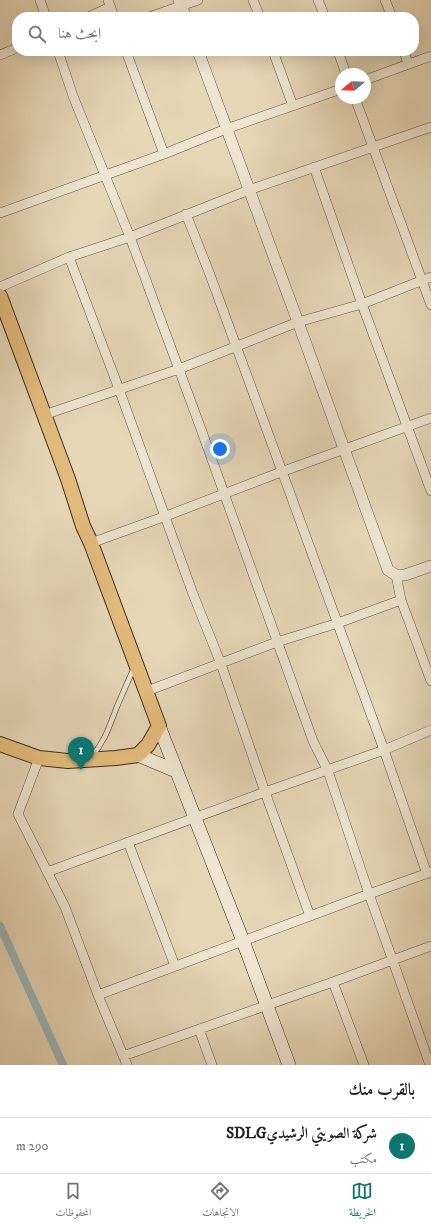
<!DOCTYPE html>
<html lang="ar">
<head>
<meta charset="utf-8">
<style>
	:root { --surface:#fff; --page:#f6f6f6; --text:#202124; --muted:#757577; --line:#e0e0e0; --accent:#0f766e }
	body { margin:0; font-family:"IM FELL DW Pica",Amiri,serif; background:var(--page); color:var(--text); direction:rtl }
	.compass { position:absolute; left:335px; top:68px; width:36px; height:36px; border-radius:50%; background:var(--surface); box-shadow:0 4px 16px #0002; rotate:251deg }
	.you { position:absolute; left:220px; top:449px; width:14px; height:14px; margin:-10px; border:3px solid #fff; border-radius:50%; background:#1a73e8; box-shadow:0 0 0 6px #1a73e833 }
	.badge { display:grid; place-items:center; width:26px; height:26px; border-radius:50%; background:var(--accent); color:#fff; font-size:13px; font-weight:700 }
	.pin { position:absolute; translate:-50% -33px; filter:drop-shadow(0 1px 2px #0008) }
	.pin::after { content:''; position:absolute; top:21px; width:14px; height:12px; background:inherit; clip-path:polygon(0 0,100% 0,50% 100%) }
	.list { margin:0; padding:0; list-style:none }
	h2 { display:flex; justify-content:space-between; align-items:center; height:52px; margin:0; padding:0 16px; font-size:17px }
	h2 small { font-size:13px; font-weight:400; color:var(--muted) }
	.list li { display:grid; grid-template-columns:26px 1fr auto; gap:12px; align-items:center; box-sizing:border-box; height:56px; padding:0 16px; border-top:1px solid var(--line) }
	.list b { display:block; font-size:15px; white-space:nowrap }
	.list p { margin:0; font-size:13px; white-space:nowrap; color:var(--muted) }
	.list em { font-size:13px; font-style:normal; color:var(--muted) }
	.icon { flex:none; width:22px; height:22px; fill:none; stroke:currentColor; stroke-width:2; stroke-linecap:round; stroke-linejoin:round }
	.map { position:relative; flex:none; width:431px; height:1065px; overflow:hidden; direction:ltr }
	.search { position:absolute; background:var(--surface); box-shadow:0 4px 16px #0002; left:12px; right:12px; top:12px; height:44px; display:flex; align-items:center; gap:10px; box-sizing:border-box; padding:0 14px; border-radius:16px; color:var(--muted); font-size:15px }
	.sheet { height:108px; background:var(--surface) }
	nav { display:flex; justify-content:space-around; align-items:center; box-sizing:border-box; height:56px; border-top:1px solid var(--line); background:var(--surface); font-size:11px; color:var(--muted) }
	nav a { display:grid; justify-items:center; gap:2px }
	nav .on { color:var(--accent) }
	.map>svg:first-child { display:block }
</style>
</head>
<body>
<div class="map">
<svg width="431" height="1065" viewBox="0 0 431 1065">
	<rect width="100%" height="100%" fill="#e6d7b7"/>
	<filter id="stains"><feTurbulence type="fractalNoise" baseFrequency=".005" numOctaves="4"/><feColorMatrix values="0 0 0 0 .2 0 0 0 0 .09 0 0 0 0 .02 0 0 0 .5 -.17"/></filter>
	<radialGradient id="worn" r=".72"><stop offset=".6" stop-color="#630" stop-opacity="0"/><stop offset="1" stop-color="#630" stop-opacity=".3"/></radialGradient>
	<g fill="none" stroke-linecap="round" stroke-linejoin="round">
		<path stroke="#9ab7b9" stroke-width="8" d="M 0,926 L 63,1065"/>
		<g stroke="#665946" stroke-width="6">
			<path id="service" d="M 92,756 C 105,741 109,727 116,709 C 122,695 128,681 134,668"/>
		</g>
		<g stroke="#665946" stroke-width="10">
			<path id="minor" d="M 40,0 L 46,17
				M 108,0 L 114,17
				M 253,0 L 260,17
				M 318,0 L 325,17
				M 385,0 L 392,17
				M 88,17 L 110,7
				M 149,17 L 198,0
				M 58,51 L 73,96 L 130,237 L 201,429 L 313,741 L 328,771 L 369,894 L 430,1065
				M 126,51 L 164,154
				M 273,51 L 293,106
				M 338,51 L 346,74
				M 404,51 L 408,64
				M 0,55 L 17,48
				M 365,80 L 431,56
				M 355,98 L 431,305
				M 314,167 L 362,304 L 431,491
				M 0,213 L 164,154 L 226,129 L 341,89
				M 186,214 L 209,272 L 384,750 L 427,874
				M 69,257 L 119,389 L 193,594 L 221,664 L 265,792 L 310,916
				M 0,287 L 69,257 L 130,237 L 249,190 L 431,127
				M 44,415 L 179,369 L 298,322 L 362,304 L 431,277
				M 91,543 L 166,516 L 281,472 L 431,418
				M 396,575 L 401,600 L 431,681
				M 147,691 L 277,642 L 338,623 L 401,600
				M 39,758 L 18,814 L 65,907 L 98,995 L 127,1065
				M 128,842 L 175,966
				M 47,872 L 265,792 L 384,750 L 431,730
				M 333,982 L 364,1065
				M 98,995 L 369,894 L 431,872
				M 199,1029 L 212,1065
				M 123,1056 L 333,982 L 431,946"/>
		</g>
		<g stroke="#665946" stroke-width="12">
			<path id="tertiary" d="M 179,0 L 186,17
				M 198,51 L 298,322 L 388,570 L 396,575 L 405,575 L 431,566"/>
		</g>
		<g stroke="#3b2f21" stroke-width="14">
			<path id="secondary" d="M 159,726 L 243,941 L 289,1065
				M 138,755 L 176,771"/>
		</g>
		<g stroke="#3b2f21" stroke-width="16">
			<path id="primary" d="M 0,296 L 68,479 L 83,526 L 91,543 L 159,726 L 148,745 L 138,755 L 116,758 L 68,761 L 39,758 L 0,744"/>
		</g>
		<use href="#service" stroke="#efe5d0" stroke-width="4.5"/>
		<use href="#minor" stroke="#efe5d0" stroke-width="9"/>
		<use href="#tertiary" stroke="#efe5d0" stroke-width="11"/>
		<use href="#secondary" stroke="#efe5d0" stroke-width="13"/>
		<use href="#primary" stroke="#e3bc7c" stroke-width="14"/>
	</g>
	<rect width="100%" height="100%" filter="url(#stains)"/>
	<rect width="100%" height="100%" fill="url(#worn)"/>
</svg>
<svg class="compass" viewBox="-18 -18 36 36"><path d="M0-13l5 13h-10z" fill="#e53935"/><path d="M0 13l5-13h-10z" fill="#757577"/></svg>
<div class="you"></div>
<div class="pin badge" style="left:81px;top:770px">1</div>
<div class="search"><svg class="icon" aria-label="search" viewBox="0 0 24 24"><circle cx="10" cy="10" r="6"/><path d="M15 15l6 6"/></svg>ابحث هنا</div>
</div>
<section class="sheet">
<h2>بالقرب منك<small></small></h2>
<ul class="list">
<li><span class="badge">1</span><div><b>شركة الصويتي الرشيديSDLG</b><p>مكتب</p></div><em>290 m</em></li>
</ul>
</section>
<nav>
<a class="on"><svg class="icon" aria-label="map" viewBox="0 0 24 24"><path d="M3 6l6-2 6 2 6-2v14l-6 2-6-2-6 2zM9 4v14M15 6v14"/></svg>الخريطة</a>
<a><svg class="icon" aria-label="directions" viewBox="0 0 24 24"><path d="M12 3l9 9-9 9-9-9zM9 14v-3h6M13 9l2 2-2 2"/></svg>الاتجاهات</a>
<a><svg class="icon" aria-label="saved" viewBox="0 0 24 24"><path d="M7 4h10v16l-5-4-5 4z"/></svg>المحفوظات</a>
</nav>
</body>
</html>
